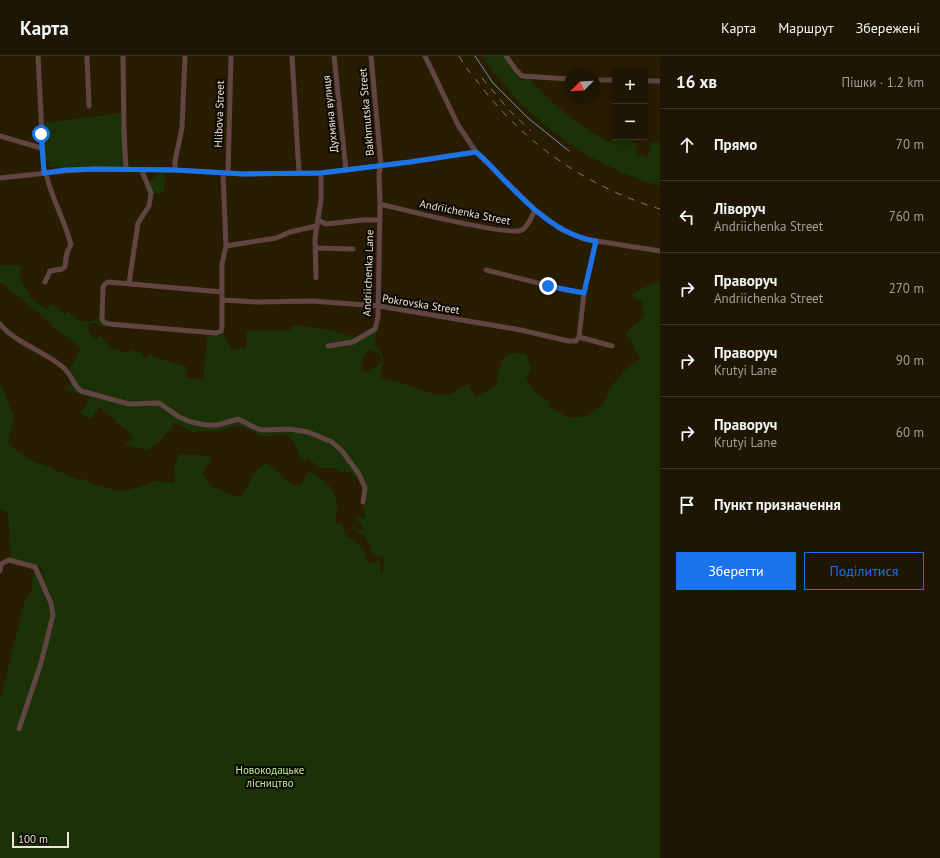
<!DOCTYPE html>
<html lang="uk">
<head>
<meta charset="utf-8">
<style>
	:root { --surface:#1e1602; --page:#261f0c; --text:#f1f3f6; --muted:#a19f99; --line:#3c3524; --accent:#1a73e8 }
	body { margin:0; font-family:"PT Sans",sans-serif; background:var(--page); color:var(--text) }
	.controls { position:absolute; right:12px; top:12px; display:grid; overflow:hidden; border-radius:0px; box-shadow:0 2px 10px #0003 }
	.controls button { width:36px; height:36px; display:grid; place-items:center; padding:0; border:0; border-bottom:1px solid var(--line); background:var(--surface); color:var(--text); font:20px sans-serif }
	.compass { position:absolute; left:564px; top:12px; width:36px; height:36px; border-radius:50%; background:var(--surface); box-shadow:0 2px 10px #0003; rotate:246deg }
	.scale { position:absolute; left:12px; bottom:10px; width:57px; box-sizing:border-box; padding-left:4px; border:2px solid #ece5d5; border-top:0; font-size:11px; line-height:14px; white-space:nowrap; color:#ece5d5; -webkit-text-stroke:3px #0d0801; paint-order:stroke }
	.stop { position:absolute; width:12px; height:12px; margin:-9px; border:3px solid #1a73e8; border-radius:50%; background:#fff }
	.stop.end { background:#1a73e8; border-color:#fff; box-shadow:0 1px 4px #0008 }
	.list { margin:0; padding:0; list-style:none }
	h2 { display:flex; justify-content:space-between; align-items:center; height:52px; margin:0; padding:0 16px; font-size:17px }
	h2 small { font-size:13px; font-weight:400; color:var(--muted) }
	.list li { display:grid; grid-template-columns:26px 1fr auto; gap:12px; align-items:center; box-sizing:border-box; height:72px; padding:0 16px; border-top:1px solid var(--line) }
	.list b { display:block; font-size:15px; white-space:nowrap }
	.list p { margin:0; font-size:13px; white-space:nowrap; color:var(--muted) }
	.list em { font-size:13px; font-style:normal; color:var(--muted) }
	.actions { display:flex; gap:8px; padding:12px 16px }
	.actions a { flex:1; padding:9px 0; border:1px solid var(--accent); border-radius:0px; text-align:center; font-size:14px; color:var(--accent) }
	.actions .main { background:var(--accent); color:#fff }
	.icon { flex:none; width:22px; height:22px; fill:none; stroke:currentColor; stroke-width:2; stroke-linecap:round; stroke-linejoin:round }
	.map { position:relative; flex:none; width:660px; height:802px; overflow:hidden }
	header { display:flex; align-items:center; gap:24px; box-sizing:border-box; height:56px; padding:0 20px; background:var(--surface); border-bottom:1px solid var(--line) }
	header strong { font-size:19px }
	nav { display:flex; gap:22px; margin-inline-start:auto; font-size:14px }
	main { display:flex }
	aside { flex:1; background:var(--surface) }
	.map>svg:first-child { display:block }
</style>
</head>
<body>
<header>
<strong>Карта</strong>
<nav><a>Карта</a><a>Маршрут</a><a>Збережені</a></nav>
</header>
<main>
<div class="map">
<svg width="660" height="802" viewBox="0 0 660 802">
	<rect width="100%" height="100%" fill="#281d03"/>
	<path fill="#1b3106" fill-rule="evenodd" d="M 482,0 L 503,0 L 523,25 L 528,21 L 532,22 L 530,25 C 556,50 576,69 609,86 L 614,81 L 619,83 L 620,81 L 630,81 L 630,85 L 637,87 L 636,98 L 648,102 L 651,86 L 660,87 L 660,130 C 588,110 524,61 482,0 Z
		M 121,57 L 124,106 L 122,111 L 51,111 L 49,109 L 50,107 L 45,104 L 43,67 Z
		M 160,117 L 165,117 L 164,137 L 153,137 L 149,129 L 150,125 Z
		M 0,209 L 21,210 L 20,220 L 23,229 L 28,235 L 29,241 L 46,253 L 53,248 L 65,259 L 68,256 C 81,266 86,270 100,261 L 107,270 L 105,272 L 96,267 L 89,267 L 88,276 L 94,282 L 99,281 L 99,278 L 110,292 L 129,297 L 131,293 L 142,297 L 142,300 L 146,302 L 149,299 L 187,311 L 186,322 L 203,323 L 208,277 L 216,278 L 223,276 L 231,294 L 245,292 L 247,283 L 246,275 L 290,274 L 292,269 L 324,273 L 359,282 L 376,273 L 375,290 C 388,301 382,307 380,321 L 387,324 L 402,327 L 436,339 L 449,339 L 468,328 L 476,341 L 496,329 L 502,303 L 511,297 L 526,298 L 531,312 L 525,323 C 535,335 533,339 549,344 L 548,350 L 569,362 L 587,360 L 604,348 L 609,333 L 624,315 L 640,303 L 633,288 L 625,278 C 631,271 641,265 645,258 L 641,255 L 643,244 L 634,243 L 633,239 L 642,232 L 660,226 L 660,802 L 0,802 L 0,642 C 11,609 15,575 26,542 L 30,541 L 34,515 L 43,515 L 40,511 L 11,504 C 8,488 11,471 7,455 L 0,453 L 0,326 L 14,361 L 9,382 L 8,388 L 28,403 L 82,425 L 85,421 L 87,425 L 90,427 L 117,435 L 129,434 L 156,425 L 174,427 L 175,407 L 179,398 L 210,400 L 211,402 C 210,408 204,412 202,419 L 212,430 L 234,440 L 240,440 L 243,439 L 251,423 L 257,414 L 265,407 C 280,411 284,432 301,428 L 308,417 L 310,416 C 334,428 341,442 335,467 L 341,467 L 346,480 C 354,484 360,488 365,496 C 367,500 366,503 370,508 L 378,504 L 380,506 L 381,518 L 382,518 L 385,504 L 380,500 L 375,501 L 370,494 L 371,490 L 362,478 L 357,476 L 351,469 L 364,476 L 360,467 L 356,461 L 357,459 L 365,463 L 363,449 L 361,446 L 364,432 C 360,426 355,420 350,416 L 344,416 L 341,418 L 336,412 L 321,412 L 307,402 L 302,406 L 295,388 L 288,379 C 280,377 272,381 263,380 C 254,379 249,372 240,370 C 234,369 229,373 222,374 C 212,376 204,373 194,377 L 175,367 C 171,373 153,393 146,394 L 124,388 L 134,382 L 100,350 L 91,363 L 80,357 L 90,342 L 64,332 L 75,327 L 70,312 L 80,295 L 80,291 L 54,272 L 44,261 L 0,226 ZM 369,293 L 379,298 L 382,305 L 377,310 L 366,317 L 361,313 C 362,305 364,299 369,293 Z"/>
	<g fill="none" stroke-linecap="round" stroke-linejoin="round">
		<path stroke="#6a97aa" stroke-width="1" d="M 475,0 L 493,27 L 528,62 L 569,95"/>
		<path stroke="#614543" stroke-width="5" d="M 38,0 L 44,117
			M 87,0 L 89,50
			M 123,0 L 124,75 L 126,114
			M 292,0 L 299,117
			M 334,0 L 346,114
			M 425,0 L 458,69 L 476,96 L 535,154 L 562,174 L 584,183 L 660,195
			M 506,0 L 516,14 L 522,20 L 570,23
			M 594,24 L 615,24
			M 645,25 L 660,25
			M 0,80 L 41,92
			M 175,114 L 175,105 L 182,72 L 185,0
			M 228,117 L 231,0
			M 0,122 L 65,115 L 95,113 L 175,114 L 244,118 L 321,117 L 410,106 L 476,96
			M 380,148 C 401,153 509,181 522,174 C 528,171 532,160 535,154
			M 318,164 L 326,168 L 363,164 L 380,164
			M 226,190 L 276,182 L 290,176 L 316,170
			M 316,192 L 353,193
			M 486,214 L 566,234 L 584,237
			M 316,222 L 315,182 L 321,144 L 321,117
			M 45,226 L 50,215 L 62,213 L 65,211 C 66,203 66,195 71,189 C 65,164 51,142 46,117
			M 129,227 L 138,167 L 149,150 L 151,137 L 141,113
			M 222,236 L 108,226 L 105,228 L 103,231 L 102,263 L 104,266 L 109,268 L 216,277 L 221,275 L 222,272 L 222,208 L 226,190 L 223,117
			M 222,244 L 257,246 L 312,245 L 379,250 L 521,274 L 568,285 L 576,285 L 579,281 L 612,290
			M 0,268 C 15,287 47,296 65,313 C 72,320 73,329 81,335 L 129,348 L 159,347 L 179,361 L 191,366 L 206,369 L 218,369 L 238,363 L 258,373 L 263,374 L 289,373 L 308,376 L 332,386 L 342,395 L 359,418 L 365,432 L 363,446
			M 579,281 L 584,237 L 596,185
			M 328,290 L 353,286 L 375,273 L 378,261 L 380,148 L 379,118 L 381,109 L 371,0
			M 0,508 L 1,508 L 9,504 L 35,511 L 51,547 L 53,559 L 41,607 L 19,673
			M 0,515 L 1,508"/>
		<path stroke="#817863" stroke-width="1" stroke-dasharray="7 7" stroke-linecap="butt" d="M 459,0 C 464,9 470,17 477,25 C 522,86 587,131 660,153
			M 482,22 L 509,54 L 531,75"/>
	</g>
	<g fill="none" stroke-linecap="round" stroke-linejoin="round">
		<path stroke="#1a73e8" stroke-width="5" d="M 41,78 L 44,117 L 65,114 L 95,113 L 175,114 L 244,118 L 321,117 L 410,106 L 476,96 C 485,103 494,113 502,122 C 528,149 558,179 596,185 L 584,237 L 548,230"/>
	</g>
	<g text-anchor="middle" stroke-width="4" stroke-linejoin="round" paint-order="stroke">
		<g font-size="11" fill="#ece5d5" stroke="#0d0801">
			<text transform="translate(366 56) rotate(-95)" y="4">Bakhmutska Street</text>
			<text transform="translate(219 58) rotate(-88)" y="4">Hlibova Street</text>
			<text transform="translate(330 58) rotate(-96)" y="4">Духмяна вулиця</text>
			<text transform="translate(465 156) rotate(11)" y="4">Andriichenka Street</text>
			<text transform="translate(368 217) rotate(-88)" y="4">Andriichenka Lane</text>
			<text transform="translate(421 248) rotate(9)" y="4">Pokrovska Street</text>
		</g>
		<g font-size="11" fill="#beed9d" stroke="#0d0801">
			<text x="270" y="718">Новокодацьке<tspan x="270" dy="13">лісництво</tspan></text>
		</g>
	</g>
</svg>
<div class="controls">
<button>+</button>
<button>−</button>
</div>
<svg class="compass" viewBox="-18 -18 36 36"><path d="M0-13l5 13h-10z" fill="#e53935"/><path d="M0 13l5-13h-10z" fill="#a19f99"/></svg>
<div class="scale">100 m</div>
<div class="stop" style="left:41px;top:78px"></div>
<div class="stop end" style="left:548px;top:230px"></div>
</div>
<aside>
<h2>16 хв<small>Пішки · 1.2 km</small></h2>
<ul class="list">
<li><svg class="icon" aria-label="ahead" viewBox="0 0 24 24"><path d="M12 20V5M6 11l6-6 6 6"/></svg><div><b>Прямо</b></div><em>70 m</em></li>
<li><svg class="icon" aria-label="left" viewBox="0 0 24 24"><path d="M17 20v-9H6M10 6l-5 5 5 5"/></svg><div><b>Ліворуч</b><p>Andriichenka Street</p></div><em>760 m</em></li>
<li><svg class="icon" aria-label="right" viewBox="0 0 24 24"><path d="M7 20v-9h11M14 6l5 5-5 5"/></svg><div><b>Праворуч</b><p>Andriichenka Street</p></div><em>270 m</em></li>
<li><svg class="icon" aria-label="right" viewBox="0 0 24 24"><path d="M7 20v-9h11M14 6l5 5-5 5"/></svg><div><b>Праворуч</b><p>Krutyi Lane</p></div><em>90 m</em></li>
<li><svg class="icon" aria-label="right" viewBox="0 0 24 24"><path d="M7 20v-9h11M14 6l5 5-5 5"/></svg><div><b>Праворуч</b><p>Krutyi Lane</p></div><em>60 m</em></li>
<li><svg class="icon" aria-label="arrive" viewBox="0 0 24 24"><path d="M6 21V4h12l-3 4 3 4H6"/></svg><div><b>Пункт призначення</b></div></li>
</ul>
<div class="actions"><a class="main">Зберегти</a><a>Поділитися</a></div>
</aside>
</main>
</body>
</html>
